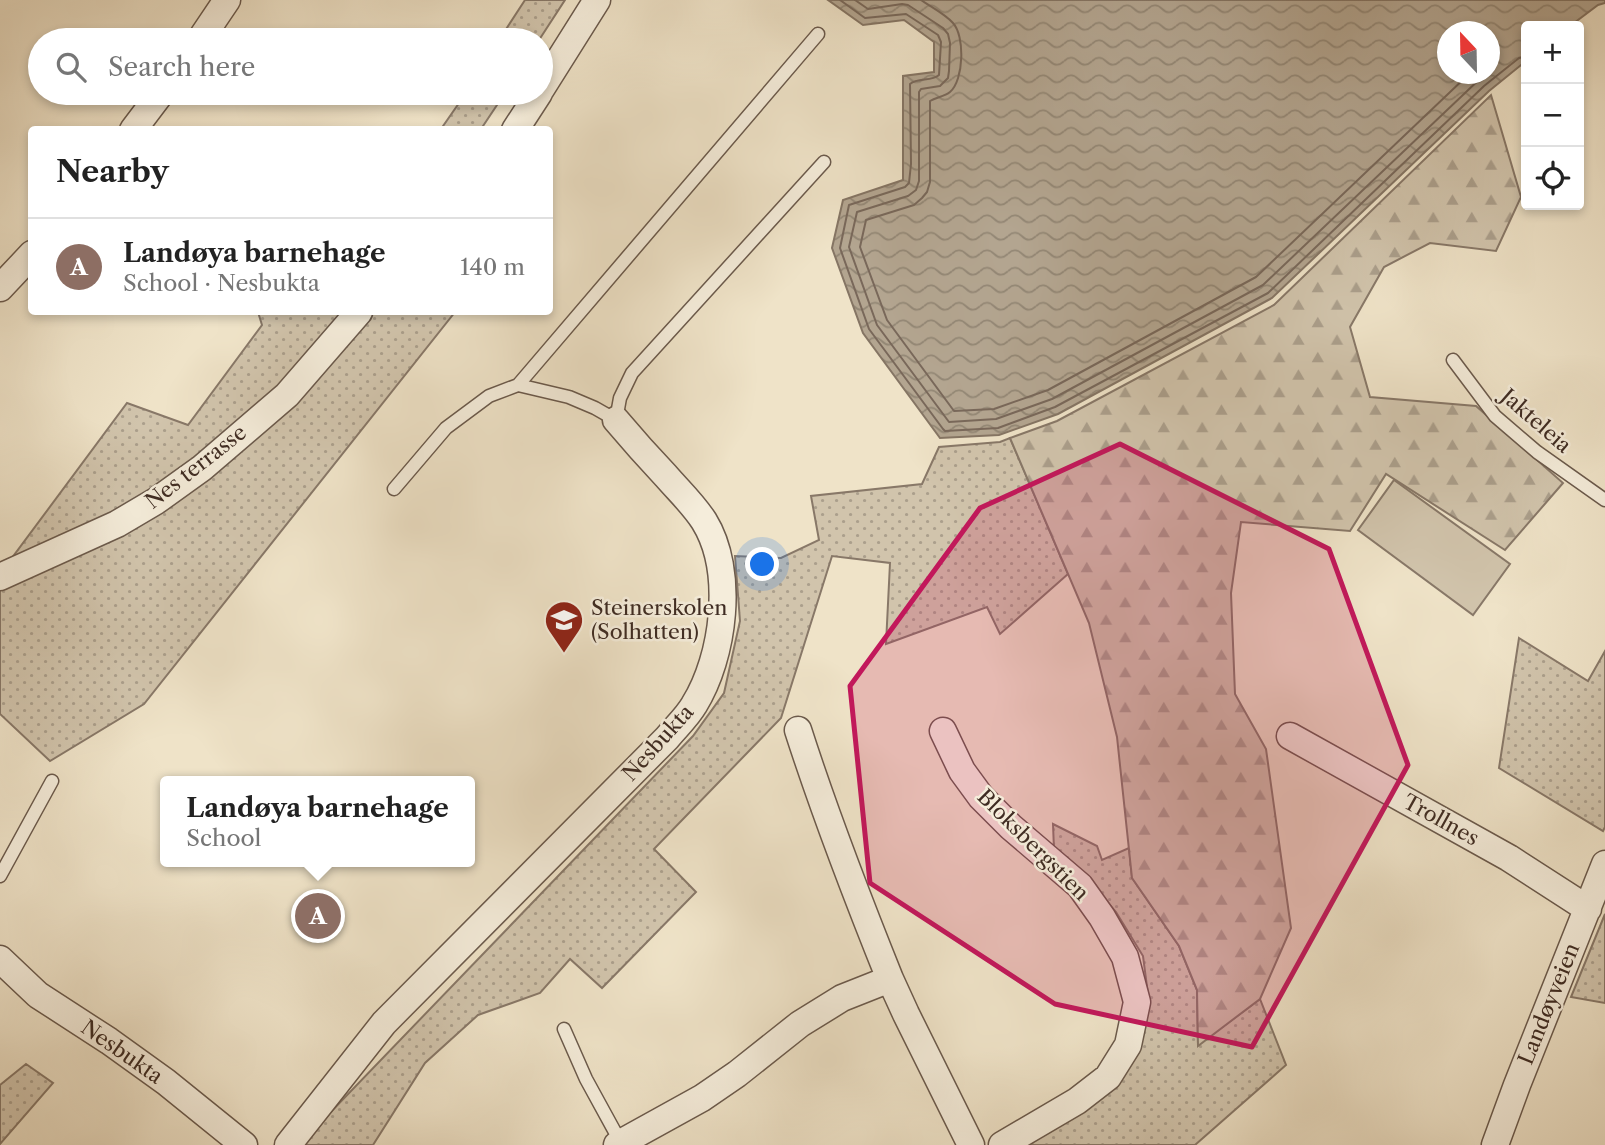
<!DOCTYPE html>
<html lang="en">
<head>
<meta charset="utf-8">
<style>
	:root { --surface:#fff; --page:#f6f6f6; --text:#222; --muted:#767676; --line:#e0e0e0; --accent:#8f2418 }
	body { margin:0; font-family:"Libre Caslon Text",serif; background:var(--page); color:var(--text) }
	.controls { position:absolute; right:21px; top:21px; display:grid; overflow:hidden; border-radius:7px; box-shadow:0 4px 10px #0003 }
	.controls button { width:63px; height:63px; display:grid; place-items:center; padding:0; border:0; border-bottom:2px solid var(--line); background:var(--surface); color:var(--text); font:35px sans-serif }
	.compass { position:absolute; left:1437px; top:21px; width:63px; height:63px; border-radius:50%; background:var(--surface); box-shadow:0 4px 10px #0003; rotate:338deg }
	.you { position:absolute; left:763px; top:565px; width:24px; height:24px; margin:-18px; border:5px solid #fff; border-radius:50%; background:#1a73e8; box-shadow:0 0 0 10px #1a73e833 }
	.badge { display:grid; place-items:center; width:46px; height:46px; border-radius:50%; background:var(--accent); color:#fff; font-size:23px; font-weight:700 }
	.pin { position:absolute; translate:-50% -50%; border:4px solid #fff; box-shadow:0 2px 7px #0006 }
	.popup { position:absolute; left:160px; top:776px; width:315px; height:91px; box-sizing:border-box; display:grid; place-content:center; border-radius:7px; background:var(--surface); filter:drop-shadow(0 2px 5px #0005); font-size:23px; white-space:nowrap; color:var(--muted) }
	.popup b { font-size:26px; color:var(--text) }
	.popup::after { content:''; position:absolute; left:50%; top:100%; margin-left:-14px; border:14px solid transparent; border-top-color:var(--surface) }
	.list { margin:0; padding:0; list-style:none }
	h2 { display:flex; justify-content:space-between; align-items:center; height:91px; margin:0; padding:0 28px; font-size:30px }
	h2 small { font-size:23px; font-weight:400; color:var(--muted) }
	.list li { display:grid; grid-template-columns:46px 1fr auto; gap:21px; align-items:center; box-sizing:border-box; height:98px; padding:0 28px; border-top:2px solid var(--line) }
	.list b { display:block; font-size:26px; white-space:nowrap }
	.list p { margin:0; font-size:23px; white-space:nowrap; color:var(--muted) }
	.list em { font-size:23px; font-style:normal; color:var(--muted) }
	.icon { flex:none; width:38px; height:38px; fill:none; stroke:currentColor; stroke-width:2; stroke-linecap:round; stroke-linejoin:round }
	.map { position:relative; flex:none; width:1605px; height:1145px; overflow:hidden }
	.search { position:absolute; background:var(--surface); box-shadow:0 4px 10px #0003; left:28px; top:28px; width:525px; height:77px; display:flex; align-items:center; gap:18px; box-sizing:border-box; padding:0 24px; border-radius:38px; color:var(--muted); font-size:26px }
	.panel { position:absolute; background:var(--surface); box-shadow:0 4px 10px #0003; left:28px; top:126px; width:525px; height:189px; border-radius:7px }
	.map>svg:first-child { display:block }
</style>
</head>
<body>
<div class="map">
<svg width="1605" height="1145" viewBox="0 0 1605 1145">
	<defs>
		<pattern id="green-dots" width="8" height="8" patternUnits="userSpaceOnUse" patternTransform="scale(1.75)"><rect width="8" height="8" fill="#d1c4ac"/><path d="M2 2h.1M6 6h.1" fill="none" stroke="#ab9f8c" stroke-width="1.8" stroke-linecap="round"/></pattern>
		<pattern id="forest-firs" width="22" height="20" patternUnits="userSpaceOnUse" patternTransform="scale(1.75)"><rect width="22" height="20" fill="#d1c4ac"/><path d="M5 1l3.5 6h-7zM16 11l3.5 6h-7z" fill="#ab9f8c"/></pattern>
		<pattern id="water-waves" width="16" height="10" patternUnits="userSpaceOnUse" patternTransform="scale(1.75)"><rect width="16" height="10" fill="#b3a590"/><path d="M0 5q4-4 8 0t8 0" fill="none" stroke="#938775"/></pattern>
	</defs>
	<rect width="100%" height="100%" fill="#efe3c8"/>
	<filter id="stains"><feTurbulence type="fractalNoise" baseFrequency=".00286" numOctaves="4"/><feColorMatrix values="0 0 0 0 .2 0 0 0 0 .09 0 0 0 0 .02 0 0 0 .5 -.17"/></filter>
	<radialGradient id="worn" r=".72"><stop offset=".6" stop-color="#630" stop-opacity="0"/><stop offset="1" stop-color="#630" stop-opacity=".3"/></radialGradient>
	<path fill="url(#green-dots)" stroke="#887868" stroke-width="2" d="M 525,0 L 565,0 L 539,40 L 499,40 Z
		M 466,93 L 505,93 L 481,129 L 441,129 Z
		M 258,312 L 455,312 L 144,704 L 50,761 L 0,714 L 0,574 L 127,403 L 188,425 L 262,325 Z
		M 1010,438 L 1068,574 L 1000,634 L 987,607 L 886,644 L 890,563 L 832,556 L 781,718 L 654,849 L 696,892 L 602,988 L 570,959 L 540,993 L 478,1015 L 425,1063 L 373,1145 L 299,1145 L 693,736 L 724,693 L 740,621 L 735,556 L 781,558 L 819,540 L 811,496 L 922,484 L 939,447 L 1000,442 Z
		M 1519,638 L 1588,681 L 1605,651 L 1605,827 L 1603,831 L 1499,768 Z
		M 1053,824 L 1097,846 L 1102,860 L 1129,848 L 1132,878 L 1179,946 L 1197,990 L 1198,1045 L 1260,999 L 1286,1065 L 1195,1145 L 1025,1145 L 1109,1088 L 1149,1002 L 1143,956 L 1116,912 L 1085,876 L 1054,850 Z
		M 1605,914 L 1605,1003 L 1571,997 Z
		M 26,1064 L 53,1083 L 0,1144 L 0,1085 Z"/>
	<path fill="url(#forest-firs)" stroke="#887868" stroke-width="2" d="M 1491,95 L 1521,197 L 1496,251 L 1430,243 L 1384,267 L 1350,327 L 1370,397 L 1476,406 L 1563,483 L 1505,550 L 1386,474 L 1350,531 L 1241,522 L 1231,593 L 1235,694 L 1266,749 L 1291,928 L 1260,999 L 1198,1046 L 1197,990 L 1179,946 L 1132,878 L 1117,737 L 1089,623 L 1010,438 L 1057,421 L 1274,305 Z"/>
	<path fill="#d1c4ac" stroke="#887868" stroke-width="2" d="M 1394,480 L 1510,564 L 1473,615 L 1358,530 Z"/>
	<path fill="url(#water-waves)" stroke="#857564" stroke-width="2" fill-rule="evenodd" d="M 828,0 L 1605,0 L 1605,3 L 1598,5 L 1570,26 L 1526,26 L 1526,61 L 1489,91 L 1272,298 L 1058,414 L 999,435 L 940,438 L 863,333 L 832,248 L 843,200 L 903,180 L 903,76 L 934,72 L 934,42 L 904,20 L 863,25 ZM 1448,32 L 1490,32 L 1490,74 L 1448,74 Z"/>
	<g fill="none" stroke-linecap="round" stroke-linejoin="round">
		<path stroke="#79685a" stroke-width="2" d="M 840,0 L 865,18 L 906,14 L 938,35 L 941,42 L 939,75 C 931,82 918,77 910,84 L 911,164 L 909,183 L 905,187 L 849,205 L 840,248 L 869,329 L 943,429 L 945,431 L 998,428 L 1055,407 L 1268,293 L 1484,86 L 1519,58 L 1526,56
			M 855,0 L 868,9 L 902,4 L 908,5 L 943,28 L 948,34 L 950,43 L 949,71 L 948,78 L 940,86 L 921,89 L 919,92 L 919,181 L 916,190 L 908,196 L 857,212 L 849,247 L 877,325 L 949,422 L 996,419 L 1052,399 L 1263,285 L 1485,74
			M 921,0 C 931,7 945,14 953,23 C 965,36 964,80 950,92 C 944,97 936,97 930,101 L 930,182 L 927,192 L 922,198 L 914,205 L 866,220 L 860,247 L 887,320 L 954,411 L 994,409 L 1048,390 L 1256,277 L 1469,74"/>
		<g stroke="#6b5a4c" stroke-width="15">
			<path id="lane" d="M 1453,360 L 1495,416 L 1537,452 L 1605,500
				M 518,385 L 818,34
				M 394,489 L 446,428 L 489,396 L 518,385 L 569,397 L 595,408 L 616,420 L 620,398 L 632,373 L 824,162
				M 0,876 L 52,781
				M 564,1029 L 586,1079 L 621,1143"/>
		</g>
		<g stroke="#6b5a4c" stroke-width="29">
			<path id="street" d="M 200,40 L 227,0
				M 541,89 L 597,0
				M 133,130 L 161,93
				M 515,130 L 539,93
				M 0,288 L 32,254
				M 0,577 L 117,524 L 156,501 L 202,468 L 287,395 L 359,312
				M 798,730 C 825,814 857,897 890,979
				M 943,731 L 962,771 L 981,797 L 1011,827 L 1080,886 L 1102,917 L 1125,957 L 1137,1002 L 1128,1045 L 1108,1077 L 1077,1101 L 1002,1145
				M 1290,736 L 1509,858 L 1588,909
				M 0,959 L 38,995 L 109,1041 L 166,1082 L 244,1145
				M 288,1145 L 384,1023 L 667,738 C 676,727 687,717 694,705 C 724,657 735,571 704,521 C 693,504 679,491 666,476 C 649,458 632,439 616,420
				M 617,1145 L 702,1098 L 737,1074 L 800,1024 L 842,998 L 890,979 L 906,1014 L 971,1145
				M 1495,1145 L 1517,1085 L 1605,864"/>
		</g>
		<use href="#lane" stroke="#f5eddb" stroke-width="12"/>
		<use href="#street" stroke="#f5eddb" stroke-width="26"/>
	</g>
	<path fill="#c2185b" fill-opacity="0.2" stroke="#c2185b" stroke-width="5" stroke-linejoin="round" d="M 1120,444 L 1329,549 L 1408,765 L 1252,1047 L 1055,1004 L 870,883 L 850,686 L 980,508 Z"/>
	<defs>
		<g id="school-pin" transform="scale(2.0125)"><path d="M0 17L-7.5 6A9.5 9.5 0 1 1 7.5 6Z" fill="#8f2418" stroke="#f5eddb"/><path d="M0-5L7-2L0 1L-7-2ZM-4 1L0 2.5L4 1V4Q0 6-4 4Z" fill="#fff"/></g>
	</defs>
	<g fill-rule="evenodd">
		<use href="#school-pin" x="564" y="620"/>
	</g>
	<g text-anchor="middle" stroke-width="5" stroke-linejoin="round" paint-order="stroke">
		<g font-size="21" fill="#3f2c23" stroke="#f5eddb">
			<text transform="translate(1536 421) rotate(41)" y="7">Jakteleia</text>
			<text transform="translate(196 467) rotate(-38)" y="7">Nes terrasse</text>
			<text transform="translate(658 743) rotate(-48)" y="7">Nesbukta</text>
			<text transform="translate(1441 820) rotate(29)" y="7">Trollnes</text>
			<text transform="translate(1033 845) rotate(45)" y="7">Bloksbergstien</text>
			<text transform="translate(1549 1004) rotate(-68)" y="7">Landøyveien</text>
			<text transform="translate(122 1052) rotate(35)" y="7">Nesbukta</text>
		</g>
		<g font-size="21" fill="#3f2c23" stroke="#f5eddb" text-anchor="start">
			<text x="591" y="615">Steinerskolen<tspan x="591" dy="24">(Solhatten)</tspan></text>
		</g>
	</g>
	<rect width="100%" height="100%" filter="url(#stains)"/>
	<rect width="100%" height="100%" fill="url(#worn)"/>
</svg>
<div class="controls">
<button>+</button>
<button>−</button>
<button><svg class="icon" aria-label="locate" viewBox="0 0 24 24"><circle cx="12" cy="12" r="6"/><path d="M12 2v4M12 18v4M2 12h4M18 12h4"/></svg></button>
</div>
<svg class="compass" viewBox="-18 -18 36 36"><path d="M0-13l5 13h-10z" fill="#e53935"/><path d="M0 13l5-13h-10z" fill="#767676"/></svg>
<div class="you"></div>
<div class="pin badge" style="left:318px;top:916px;background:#8d6e63">A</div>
<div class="popup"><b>Landøya barnehage</b>School</div>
<div class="search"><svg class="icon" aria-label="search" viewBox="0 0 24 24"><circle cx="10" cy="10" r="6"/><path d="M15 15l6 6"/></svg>Search here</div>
<section class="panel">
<h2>Nearby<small></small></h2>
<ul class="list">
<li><span class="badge" style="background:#8d6e63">A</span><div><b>Landøya barnehage</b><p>School · Nesbukta</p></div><em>140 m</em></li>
</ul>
</section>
</div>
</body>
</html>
